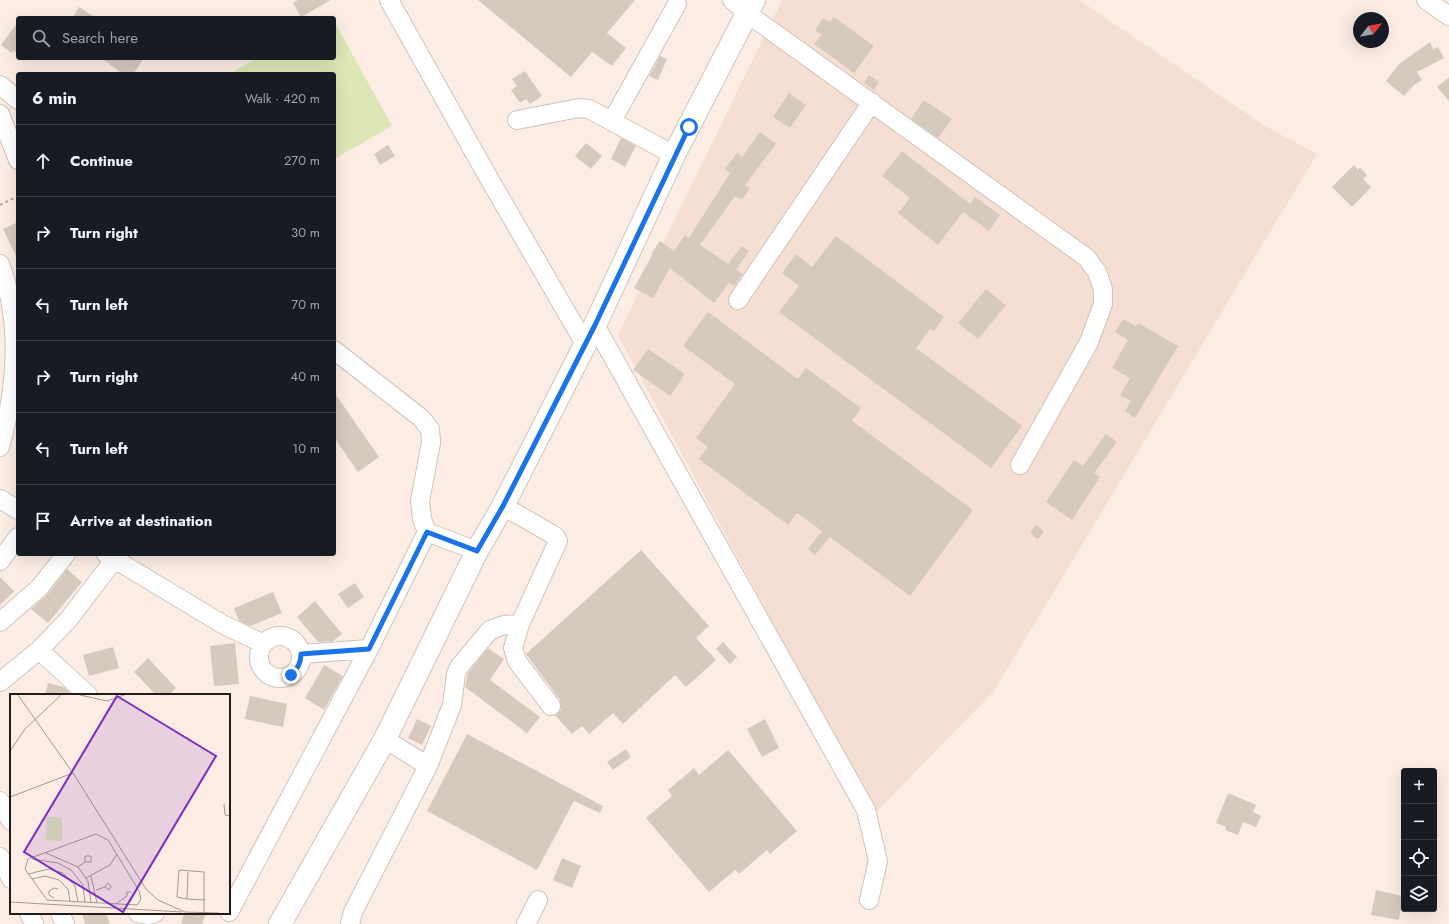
<!DOCTYPE html>
<html lang="en">
<head>
<meta charset="utf-8">
<style>
	:root { --surface:#171b24; --page:#20242c; --text:#f1f3f6; --muted:#9ea1a6; --line:#363941 }
	body { margin:0; font-family:Jost,sans-serif; background:var(--page); color:var(--text) }
	.controls { position:absolute; right:12px; bottom:12px; display:grid; overflow:hidden; border-radius:4px; box-shadow:0 4px 16px #0002 }
	.controls button { width:36px; height:36px; display:grid; place-items:center; padding:0; border:0; border-bottom:1px solid var(--line); background:var(--surface); color:var(--text); font:20px sans-serif }
	.compass { position:absolute; left:1353px; top:12px; width:36px; height:36px; border-radius:50%; background:var(--surface); box-shadow:0 4px 16px #0002; rotate:59deg }
	.stop { position:absolute; width:12px; height:12px; margin:-9px; border:3px solid #1a73e8; border-radius:50%; background:#fff }
	.stop.end { background:#1a73e8; border-color:#fff; box-shadow:0 1px 4px #0008 }
	.list { margin:0; padding:0; list-style:none }
	h2 { display:flex; justify-content:space-between; align-items:center; height:52px; margin:0; padding:0 16px; font-size:17px }
	h2 small { font-size:13px; font-weight:400; color:var(--muted) }
	.list li { display:grid; grid-template-columns:26px 1fr auto; gap:12px; align-items:center; box-sizing:border-box; height:72px; padding:0 16px; border-top:1px solid var(--line) }
	.list b { display:block; font-size:15px; white-space:nowrap }
	.list em { font-size:13px; font-style:normal; color:var(--muted) }
	.icon { flex:none; width:22px; height:22px; fill:none; stroke:currentColor; stroke-width:2; stroke-linecap:round; stroke-linejoin:round }
	.map { position:relative; flex:none; width:1449px; height:924px; overflow:hidden }
	.search { position:absolute; background:var(--surface); box-shadow:0 4px 16px #0002; left:16px; top:16px; width:320px; height:44px; display:flex; align-items:center; gap:10px; box-sizing:border-box; padding:0 14px; border-radius:4px; color:var(--muted); font-size:15px }
	.panel { position:absolute; background:var(--surface); box-shadow:0 4px 16px #0002; left:16px; top:72px; width:320px; height:484px; border-radius:4px }
	.map>svg:first-child { display:block }
</style>
</head>
<body>
<div class="map">
<svg width="1449" height="924" viewBox="0 0 1449 924">
	<rect width="100%" height="100%" fill="#fcede4"/>
	<path fill="#f5ded2" d="M 782,0 L 1079,0 L 1265,126 L 1317,154 L 994,691 L 875,813 L 618,335 Z"/>
	<path fill="#dde7b6" d="M 334,21 L 392,126 L 334,159 L 334,74 L 229,74 L 257,58 L 334,58 Z"/>
	<path fill="#d6cabf" d="M 298,0 L 331,0 L 301,17 L 293,3 Z
		M 478,0 L 635,0 L 607,33 L 626,48 L 612,66 L 592,52 L 571,77 Z
		M 79,7 L 96,18 L 72,18 Z
		M 834,17 L 874,46 L 854,73 L 814,44 L 822,34 L 815,31 L 823,18 L 830,22 Z
		M 18,22 L 18,54 L 13,50 L 12,53 L 1,45 Z
		M 1430,42 L 1433,49 L 1438,47 L 1444,58 L 1417,72 L 1422,80 L 1414,85 L 1404,96 L 1386,81 L 1399,64 Z
		M 660,56 L 667,59 L 658,80 L 649,76 Z
		M 101,58 L 144,58 L 133,74 L 123,74 Z
		M 525,71 L 542,96 L 530,104 L 526,99 L 520,103 L 511,90 L 517,86 L 512,79 Z
		M 869,75 L 879,82 L 874,90 L 864,83 Z
		M 1449,77 L 1449,101 L 1437,87 Z
		M 789,93 L 806,105 L 790,128 L 773,117 Z
		M 924,100 L 952,119 L 938,138 L 911,119 Z
		M 760,132 L 776,144 L 745,185 L 750,188 L 742,200 L 735,196 L 700,245 L 728,264 L 742,246 L 749,251 L 736,270 L 743,274 L 734,286 L 729,283 L 714,303 L 670,268 L 653,298 L 634,288 L 652,255 L 651,254 L 660,241 L 674,251 L 685,235 L 689,238 L 730,173 L 725,169 L 737,153 L 742,157 Z
		M 621,138 L 636,146 L 625,167 L 611,159 Z
		M 586,143 L 602,156 L 591,169 L 575,156 Z
		M 388,145 L 395,156 L 380,165 L 374,154 Z
		M 902,151 L 970,204 L 975,197 L 1000,215 L 989,231 L 963,212 L 938,245 L 898,213 L 910,198 L 882,176 Z
		M 1354,165 L 1358,170 L 1360,167 L 1367,175 L 1363,179 L 1371,187 L 1352,207 L 1332,187 Z
		M 18,222 L 18,260 L 3,229 Z
		M 836,236 L 944,317 L 934,331 L 930,329 L 916,348 L 1022,426 L 991,468 L 779,312 L 799,286 L 782,273 L 796,254 L 812,267 Z
		M 986,289 L 1006,305 L 978,339 L 958,323 Z
		M 708,312 L 798,379 L 806,368 L 861,408 L 852,421 L 973,510 L 910,596 L 830,537 L 815,555 L 808,549 L 822,531 L 797,513 L 788,525 L 699,459 L 708,447 L 696,438 L 735,384 L 683,346 Z
		M 1123,319 L 1136,326 L 1138,323 L 1178,346 L 1135,418 L 1125,411 L 1131,401 L 1120,395 L 1130,378 L 1112,368 L 1128,340 L 1115,332 Z
		M 648,349 L 685,374 L 670,396 L 633,370 Z
		M 334,392 L 379,457 L 358,472 L 334,437 Z
		M 1106,434 L 1117,442 L 1094,473 L 1100,477 L 1072,520 L 1046,502 L 1074,460 L 1083,466 Z
		M 1036,525 L 1044,531 L 1038,539 L 1030,533 Z
		M 641,550 L 709,626 L 696,638 L 716,660 L 686,687 L 675,675 L 623,724 L 613,713 L 589,734 L 582,726 L 572,734 L 555,715 L 561,710 L 560,700 L 526,654 Z
		M 67,569 L 82,582 L 48,623 L 31,609 L 47,595 Z
		M 0,577 L 14,591 L 0,605 Z
		M 355,583 L 364,597 L 348,608 L 338,594 Z
		M 273,592 L 282,613 L 250,626 L 239,621 L 234,608 Z
		M 315,601 L 342,634 L 333,641 L 318,642 L 297,617 Z
		M 723,642 L 737,657 L 730,664 L 716,649 Z
		M 235,643 L 239,684 L 214,686 L 210,646 Z
		M 113,647 L 119,668 L 89,676 L 83,655 Z
		M 488,648 L 504,659 L 490,680 L 540,717 L 527,733 L 465,687 L 468,673 Z
		M 148,658 L 176,688 L 169,695 L 156,695 L 134,672 Z
		M 324,665 L 343,676 L 324,710 L 305,698 Z
		M 48,683 L 64,687 L 72,695 L 45,695 Z
		M 250,696 L 287,704 L 283,727 L 245,719 Z
		M 417,719 L 431,726 L 422,745 L 408,738 Z
		M 765,719 L 779,748 L 762,757 L 747,729 Z
		M 467,734 L 603,806 L 600,813 L 574,801 L 537,870 L 427,811 Z
		M 626,749 L 631,757 L 613,770 L 607,762 Z
		M 728,750 L 797,831 L 770,854 L 767,850 L 739,874 L 735,870 L 709,892 L 646,818 L 672,796 L 668,790 L 694,768 L 699,775 Z
		M 1228,793 L 1256,805 L 1253,812 L 1261,816 L 1256,827 L 1243,822 L 1238,835 L 1225,830 L 1226,827 L 1216,823 Z
		M 562,858 L 581,866 L 572,888 L 553,880 Z
		M 1376,890 L 1403,896 L 1399,920 L 1371,915 Z
		M 82,913 L 106,913 L 110,924 L 85,924 Z
		M 184,913 L 206,913 L 202,924 L 181,924 Z"/>
	<g fill="none" stroke-linecap="round" stroke-linejoin="round">
		<g stroke="#d1c3ba" stroke-width="20">
			<path id="minor" d="M 389,0 L 487,175 L 585,344
				M 732,0 L 748,14 L 1087,258 L 1097,272 L 1103,289 L 1103,304 L 1089,342 L 1020,465
				M 1426,0 L 1449,16
				M 0,85 L 18,100
				M 0,114 L 18,160
				M 517,120 L 579,108 L 589,109 L 674,155
				M 612,121 L 677,4
				M 0,264 C 22,323 17,387 0,447
				M 738,300 L 872,102
				M 595,325 L 866,810 L 878,861 L 869,900
				M 334,350 L 421,418 L 430,429 L 431,443 L 420,501 L 422,519 L 427,532 L 477,551
				M 0,499 L 18,510
				M 503,506 L 550,533 L 556,537 L 558,541 L 520,624 L 513,648 L 517,661 L 551,706
				M 106,554 L 224,625 L 264,644
				M 0,561 L 18,537
				M 0,622 L 39,588 L 66,554
				M259 657a21 21 0 1 1 42 0a21 21 0 1 1-42 0Z
				M 39,650 L 88,695
				M 301,654 L 369,649
				M 0,682 L 39,650 L 68,620 L 114,560
				M 428,766 L 452,705 L 456,674 L 459,667 L 490,630 L 504,625 L 520,624
				M 0,801 L 11,821
				M 0,857 L 11,879
				M 229,912 L 369,649 L 427,532
				M 29,913 L 34,924
				M 60,913 L 65,924
				M 138,913 L 148,915 L 155,913
				M 350,924 L 353,912 L 428,766 L 385,739
				M 526,924 L 538,900"/>
		</g>
		<g stroke="#d1c3ba" stroke-width="24">
			<path id="major" d="M 280,924 L 385,739 L 477,551 L 503,506 L 595,325 L 674,155 L 754,0"/>
		</g>
		<path stroke="#b1a59e" stroke-width="2" stroke-dasharray="3 3" stroke-linecap="butt" d="M 0,205 L 18,196"/>
		<use href="#minor" stroke="#fff" stroke-width="18"/>
		<use href="#major" stroke="#fff" stroke-width="22"/>
	</g>
	<g fill="none" stroke-linecap="round" stroke-linejoin="round">
		<path stroke="#1a73e8" stroke-width="5" d="M 291,675 C 298,669 301,663 301,654 L 369,649 L 427,532 L 477,551 L 503,506 L 595,325 L 689,127"/>
	</g>
	<g transform="translate(10 694)">
		<rect width="220" height="220" fill="#fcede4"/>
		<path d="M 37,123 L 52,124 L 52,147 L 36,146 Z" fill="#dde7b6"/>
		<path fill="none" stroke="#a59993" stroke-width="1" d="M 8,1 L 63,79 L 136,195 L 148,206 L 175,218 L 209,219M 70,1 L 97,7 L 114,1M 0,57 L 15,35 L 51,1M 0,103 L 63,79M 214,110 L 215,121 L 220,122M 86,140 L 98,146 L 129,197 L 131,205 L 127,211 L 37,206 L 15,175 L 18,165 ZM 36,159 L 68,173 L 78,187 L 81,209M 22,165 L 48,169 L 61,176 L 73,191 L 75,209M 68,173 L 75,168 L 81,168 L 81,162 L 75,162 L 75,168M 178,178 L 177,205 L 195,206M 18,180 L 39,175 L 53,179 L 65,192 L 68,208M 81,182 L 87,209M 76,184 L 100,171 L 107,160M 22,185 L 35,182 L 49,186 L 58,195 L 60,208M 86,196 L 95,193 L 98,189 L 101,192 L 99,196 L 95,193M 44,204 L 39,201 L 39,197 L 44,194 L 48,195M 177,205 L 167,203 L 169,176 L 194,178 L 194,219M 0,208 L 172,218M 106,210 L 117,202 L 117,198 L 121,198"/>
		<path fill="#7b2cbf" fill-opacity="0.15" stroke="#7b2cbf" stroke-width="2" d="M 107,2 L 206,62 L 113,218 L 14,158 Z"/>
		<rect width="220" height="220" fill="none" stroke="#221c19" stroke-width="2"/>
	</g>
</svg>
<div class="controls">
<button>+</button>
<button>−</button>
<button><svg class="icon" aria-label="locate" viewBox="0 0 24 24"><circle cx="12" cy="12" r="6"/><path d="M12 2v4M12 18v4M2 12h4M18 12h4"/></svg></button>
<button><svg class="icon" aria-label="layers" viewBox="0 0 24 24"><path d="M12 4l9 5-9 5-9-5zM3 14l9 5 9-5"/></svg></button>
</div>
<svg class="compass" viewBox="-18 -18 36 36"><path d="M0-13l5 13h-10z" fill="#e53935"/><path d="M0 13l5-13h-10z" fill="#9ea1a6"/></svg>
<div class="stop" style="left:689px;top:127px"></div>
<div class="stop end" style="left:291px;top:675px"></div>
<div class="search"><svg class="icon" aria-label="search" viewBox="0 0 24 24"><circle cx="10" cy="10" r="6"/><path d="M15 15l6 6"/></svg>Search here</div>
<section class="panel">
<h2>6 min<small>Walk · 420 m</small></h2>
<ul class="list">
<li><svg class="icon" aria-label="ahead" viewBox="0 0 24 24"><path d="M12 20V5M6 11l6-6 6 6"/></svg><div><b>Continue</b></div><em>270 m</em></li>
<li><svg class="icon" aria-label="right" viewBox="0 0 24 24"><path d="M7 20v-9h11M14 6l5 5-5 5"/></svg><div><b>Turn right</b></div><em>30 m</em></li>
<li><svg class="icon" aria-label="left" viewBox="0 0 24 24"><path d="M17 20v-9H6M10 6l-5 5 5 5"/></svg><div><b>Turn left</b></div><em>70 m</em></li>
<li><svg class="icon" aria-label="right" viewBox="0 0 24 24"><path d="M7 20v-9h11M14 6l5 5-5 5"/></svg><div><b>Turn right</b></div><em>40 m</em></li>
<li><svg class="icon" aria-label="left" viewBox="0 0 24 24"><path d="M17 20v-9H6M10 6l-5 5 5 5"/></svg><div><b>Turn left</b></div><em>10 m</em></li>
<li><svg class="icon" aria-label="arrive" viewBox="0 0 24 24"><path d="M6 21V4h12l-3 4 3 4H6"/></svg><div><b>Arrive at destination</b></div></li>
</ul>
</section>
</div>
</body>
</html>
